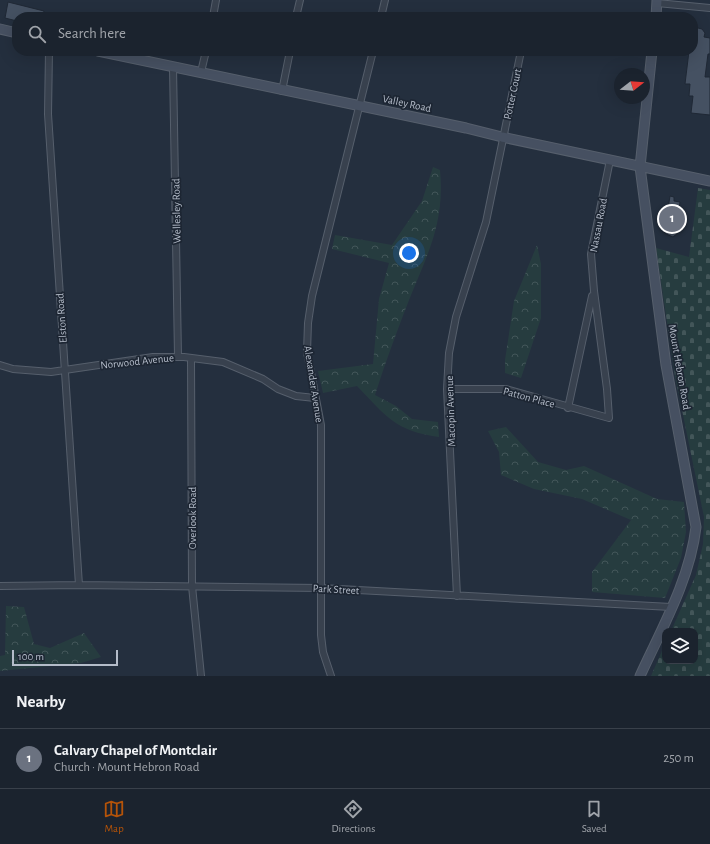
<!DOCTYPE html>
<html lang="en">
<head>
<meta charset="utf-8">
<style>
	:root { --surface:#1b232e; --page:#242b36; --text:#f1f3f6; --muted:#a0a4aa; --line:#39404a; --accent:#b45309 }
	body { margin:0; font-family:"Alegreya Sans",sans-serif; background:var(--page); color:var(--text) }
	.controls { position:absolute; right:12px; bottom:12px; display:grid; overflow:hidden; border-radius:8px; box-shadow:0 4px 16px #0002 }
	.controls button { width:36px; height:36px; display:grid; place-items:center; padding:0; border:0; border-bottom:1px solid var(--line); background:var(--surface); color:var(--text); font:20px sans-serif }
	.compass { position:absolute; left:614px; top:68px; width:36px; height:36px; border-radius:50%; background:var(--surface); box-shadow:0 4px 16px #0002; rotate:73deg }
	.scale { position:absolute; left:12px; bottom:10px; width:106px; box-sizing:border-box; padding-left:4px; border:2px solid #b4bcc9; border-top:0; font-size:11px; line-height:14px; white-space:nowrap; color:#b4bcc9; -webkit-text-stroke:3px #1d2633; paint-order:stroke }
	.you { position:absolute; left:409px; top:253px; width:14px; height:14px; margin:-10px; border:3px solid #fff; border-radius:50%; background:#1a73e8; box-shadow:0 0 0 6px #1a73e833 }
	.badge { display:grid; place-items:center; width:26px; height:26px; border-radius:50%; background:var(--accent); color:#fff; font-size:13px; font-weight:700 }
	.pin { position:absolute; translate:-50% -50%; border:2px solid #fff; box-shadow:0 1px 4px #0006 }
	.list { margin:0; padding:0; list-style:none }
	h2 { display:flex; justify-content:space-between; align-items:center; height:52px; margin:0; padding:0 16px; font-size:17px }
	h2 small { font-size:13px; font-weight:400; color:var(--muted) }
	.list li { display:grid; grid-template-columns:26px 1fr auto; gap:12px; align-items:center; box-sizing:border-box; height:60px; padding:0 16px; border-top:1px solid var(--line) }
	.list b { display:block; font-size:15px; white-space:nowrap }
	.list p { margin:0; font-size:13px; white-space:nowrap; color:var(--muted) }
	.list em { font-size:13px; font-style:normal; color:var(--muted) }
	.icon { flex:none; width:22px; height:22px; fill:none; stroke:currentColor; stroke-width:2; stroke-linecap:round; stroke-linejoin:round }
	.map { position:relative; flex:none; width:710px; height:676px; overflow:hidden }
	.search { position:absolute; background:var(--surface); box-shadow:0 4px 16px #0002; left:12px; right:12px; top:12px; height:44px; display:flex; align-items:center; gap:10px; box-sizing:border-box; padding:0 14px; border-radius:16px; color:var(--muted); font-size:15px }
	.sheet { height:112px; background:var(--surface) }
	nav { display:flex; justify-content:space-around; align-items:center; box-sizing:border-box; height:56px; border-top:1px solid var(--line); background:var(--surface); font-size:11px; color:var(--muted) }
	nav a { display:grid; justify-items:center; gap:2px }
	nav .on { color:var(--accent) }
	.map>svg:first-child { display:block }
</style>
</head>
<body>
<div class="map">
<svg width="710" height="676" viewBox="0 0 710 676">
	<defs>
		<pattern id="forest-crowns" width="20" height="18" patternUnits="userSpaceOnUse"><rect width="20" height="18" fill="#263c3f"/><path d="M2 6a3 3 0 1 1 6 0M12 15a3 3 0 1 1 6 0" fill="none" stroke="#435659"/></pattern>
		<pattern id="cemetery-stones" width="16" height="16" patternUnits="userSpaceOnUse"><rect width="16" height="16" fill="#263c3f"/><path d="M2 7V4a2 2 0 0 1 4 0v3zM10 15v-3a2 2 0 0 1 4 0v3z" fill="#435659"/></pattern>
	</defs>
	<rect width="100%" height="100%" fill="#242f3e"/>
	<path fill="url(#forest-crowns)" d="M 433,167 L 440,170 C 445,222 428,253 409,300 C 397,331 385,363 375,395 L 396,406 L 412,419 L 438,422 L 439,437 C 395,431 386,416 357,386 L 323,393 L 318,371 L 373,364 L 379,299 L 389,263 L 332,249 L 335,235 L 392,245 L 422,201 Z
		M 537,245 L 541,264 L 541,318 L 521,378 L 505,373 L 505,360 L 514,301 Z
		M 506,427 L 538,462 L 566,470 L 584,466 L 657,499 L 684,502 L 686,532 L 681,558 L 665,598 L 592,592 L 592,572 L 631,520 L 582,499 L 534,489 L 501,475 L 499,452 L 488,431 Z
		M 6,606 L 24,607 L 34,644 L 50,648 L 84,633 L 101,657 L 81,663 L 0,671 L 0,656 L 5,655 Z"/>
	<path fill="url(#cemetery-stones)" d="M 698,188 L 710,190 L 710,676 L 651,676 L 665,644 L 665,661 L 695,661 L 695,631 L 671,631 L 696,575 L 703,544 L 704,517 L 675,376 L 656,248 L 689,257 Z"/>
	<path fill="#455162" stroke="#1f2835" d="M 8,2 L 44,11 L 43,17 L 17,17 L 17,21 L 5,18 Z
		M 698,28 L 702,29 L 705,33 L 704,37 L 710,38 L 710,54 L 708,54 L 705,77 L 710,77 L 710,115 L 691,113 L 693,96 L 689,96 L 690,84 L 685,84 L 689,51 L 693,51 L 695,31 Z
		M 670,196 L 674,197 L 674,201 L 680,202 L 678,216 L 681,216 L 678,233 L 673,237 L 666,234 L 664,231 L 666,221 L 663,221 L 664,214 L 667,215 Z"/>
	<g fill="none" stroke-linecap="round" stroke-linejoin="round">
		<g stroke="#565f6c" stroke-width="8">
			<path id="street" d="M 657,3 L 710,8
				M 213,17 L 216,0
				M 296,17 L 300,0
				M 381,17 L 385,0
				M 49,51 L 48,114 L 79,585
				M 173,67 L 178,356
				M 201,72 L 206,51
				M 282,91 L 290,51
				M 191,359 L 192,586 L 201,676
				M 0,365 L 13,369 L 51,372 L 153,357 L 184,357 L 223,362 L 263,379 L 278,389 L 296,396 L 315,398
				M 447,389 L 506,389 L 609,418 L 607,389 L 594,291 L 591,254 L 610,160
				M 568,408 L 592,296
				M 0,586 L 79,585 L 321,588 L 671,607
				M 457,596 L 447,389 L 449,353 L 456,317 L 486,222 L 521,51
				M 331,676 L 323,652 L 321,635 L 321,425 L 307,352 L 308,323 L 312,296 L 373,51"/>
		</g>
		<g stroke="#565f6c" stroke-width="11">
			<path id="secondary" d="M 656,17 L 657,0
				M 0,29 L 17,33
				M 98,51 L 466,128 L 502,137 L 710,181
				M 640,676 C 662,628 690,579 696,527 L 666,365 L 640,167 L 652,51"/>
		</g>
		<use href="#street" stroke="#38414e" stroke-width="6"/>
		<use href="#secondary" stroke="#465061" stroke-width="9"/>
	</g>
	<g text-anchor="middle" stroke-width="3.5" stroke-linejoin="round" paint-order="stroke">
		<g font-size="11" fill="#b4bcc9" stroke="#1d2633">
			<text transform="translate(512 94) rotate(-78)" y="4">Potter Court</text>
			<text transform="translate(407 103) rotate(12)" y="4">Valley Road</text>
			<text transform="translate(176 211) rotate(-91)" y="4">Wellesley Road</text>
			<text transform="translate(598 225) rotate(-79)" y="4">Nassau Road</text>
			<text transform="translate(61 318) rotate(-94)" y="4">Elston Road</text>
			<text transform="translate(137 361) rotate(-6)" y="4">Norwood Avenue</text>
			<text transform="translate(680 367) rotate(80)" y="4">Mount Hebron Road</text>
			<text transform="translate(314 384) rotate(81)" y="4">Alexander Avenue</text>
			<text transform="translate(529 397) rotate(15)" y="4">Patton Place</text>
			<text transform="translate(450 411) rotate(-92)" y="4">Macopin Avenue</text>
			<text transform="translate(192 518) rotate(-90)" y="4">Overlook Road</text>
			<text transform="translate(336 589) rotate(3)" y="4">Park Street</text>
		</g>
	</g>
</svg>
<div class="controls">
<button><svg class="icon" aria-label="layers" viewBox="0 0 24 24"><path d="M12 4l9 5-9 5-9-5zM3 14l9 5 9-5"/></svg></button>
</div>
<svg class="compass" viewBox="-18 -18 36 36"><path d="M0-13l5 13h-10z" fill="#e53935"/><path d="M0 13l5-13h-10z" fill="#a0a4aa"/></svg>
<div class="scale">100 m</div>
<div class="you"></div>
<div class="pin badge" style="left:672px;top:219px;background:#6b7280">1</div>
<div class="search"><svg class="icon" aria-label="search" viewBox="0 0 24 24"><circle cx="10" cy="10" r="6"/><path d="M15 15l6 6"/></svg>Search here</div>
</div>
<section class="sheet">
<h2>Nearby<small></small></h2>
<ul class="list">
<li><span class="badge" style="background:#6b7280">1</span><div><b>Calvary Chapel of Montclair</b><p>Church · Mount Hebron Road</p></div><em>250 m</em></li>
</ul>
</section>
<nav>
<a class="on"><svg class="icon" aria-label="map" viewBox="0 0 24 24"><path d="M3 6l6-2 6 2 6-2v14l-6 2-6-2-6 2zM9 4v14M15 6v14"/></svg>Map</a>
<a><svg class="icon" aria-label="directions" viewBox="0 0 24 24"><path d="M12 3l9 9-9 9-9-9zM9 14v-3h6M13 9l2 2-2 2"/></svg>Directions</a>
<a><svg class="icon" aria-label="saved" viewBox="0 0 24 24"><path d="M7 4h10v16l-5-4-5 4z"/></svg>Saved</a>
</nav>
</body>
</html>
